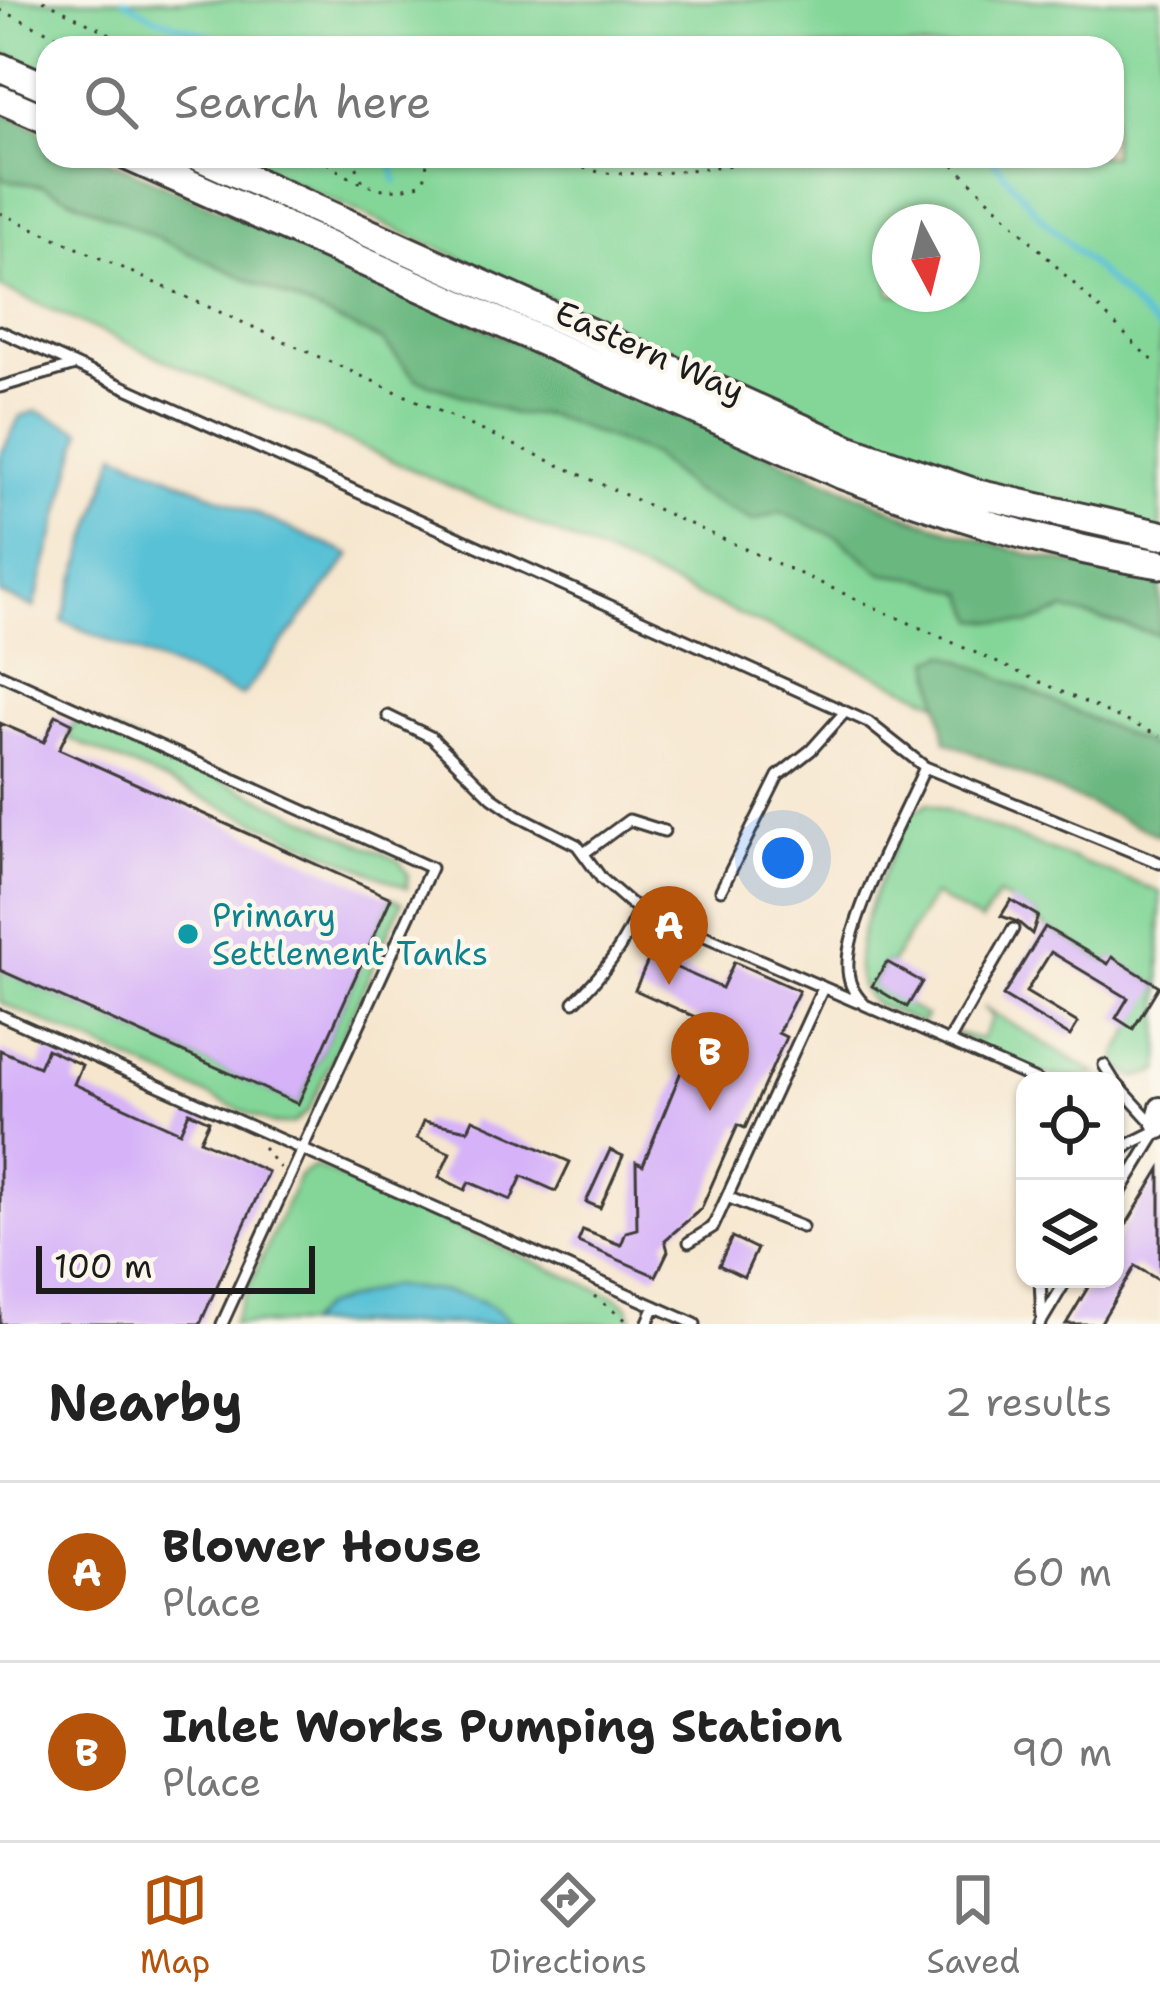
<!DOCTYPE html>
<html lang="en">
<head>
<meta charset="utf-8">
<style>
	:root { --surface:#fff; --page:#f2f2f2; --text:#222; --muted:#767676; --line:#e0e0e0; --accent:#b45309 }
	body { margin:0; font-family:"Shantell Sans",sans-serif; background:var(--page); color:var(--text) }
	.controls { position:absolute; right:36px; bottom:36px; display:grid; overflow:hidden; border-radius:24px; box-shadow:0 3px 9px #0004 }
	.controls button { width:108px; height:108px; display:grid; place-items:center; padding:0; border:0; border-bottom:3px solid var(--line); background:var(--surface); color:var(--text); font:60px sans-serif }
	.compass { position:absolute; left:872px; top:204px; width:108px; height:108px; border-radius:50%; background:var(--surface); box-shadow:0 3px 9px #0004; rotate:173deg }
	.scale { position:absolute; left:36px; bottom:30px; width:279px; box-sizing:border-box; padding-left:12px; border:6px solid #1c1c1c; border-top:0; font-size:33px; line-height:42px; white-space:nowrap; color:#1c1c1c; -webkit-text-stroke:9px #fbf7ec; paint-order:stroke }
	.you { position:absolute; left:783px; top:858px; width:42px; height:42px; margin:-30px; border:9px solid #fff; border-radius:50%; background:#1a73e8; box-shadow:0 0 0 18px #1a73e833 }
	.badge { display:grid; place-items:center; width:78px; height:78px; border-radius:50%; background:var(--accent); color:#fff; font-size:39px; font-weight:700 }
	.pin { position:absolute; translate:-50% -99px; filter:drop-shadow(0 3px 6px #0008) }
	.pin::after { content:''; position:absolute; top:63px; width:42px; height:36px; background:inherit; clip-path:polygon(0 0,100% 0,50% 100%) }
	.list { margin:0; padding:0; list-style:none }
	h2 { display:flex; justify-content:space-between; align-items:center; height:156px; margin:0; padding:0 48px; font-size:51px }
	h2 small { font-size:39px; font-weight:400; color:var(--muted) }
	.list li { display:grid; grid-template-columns:78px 1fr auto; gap:36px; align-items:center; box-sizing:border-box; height:180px; padding:0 48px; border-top:3px solid var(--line) }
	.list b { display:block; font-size:45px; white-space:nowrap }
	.list p { margin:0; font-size:39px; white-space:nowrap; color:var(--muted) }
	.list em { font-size:39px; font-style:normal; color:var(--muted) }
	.icon { flex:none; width:66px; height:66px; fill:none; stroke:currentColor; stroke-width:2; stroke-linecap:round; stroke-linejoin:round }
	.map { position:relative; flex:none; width:1160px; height:1324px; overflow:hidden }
	.search { position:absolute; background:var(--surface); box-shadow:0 3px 9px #0004; left:36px; right:36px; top:36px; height:132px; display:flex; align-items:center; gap:30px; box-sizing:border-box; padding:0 42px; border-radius:36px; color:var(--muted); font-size:45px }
	.sheet { height:516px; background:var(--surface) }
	nav { display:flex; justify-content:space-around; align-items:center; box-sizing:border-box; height:168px; border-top:3px solid var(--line); background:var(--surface); font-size:33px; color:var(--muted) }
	nav a { display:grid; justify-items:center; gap:6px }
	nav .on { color:var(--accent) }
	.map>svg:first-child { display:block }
</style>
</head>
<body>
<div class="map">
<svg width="1160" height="1324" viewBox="0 0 1160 1324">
	<rect width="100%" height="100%" fill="#fbf7ec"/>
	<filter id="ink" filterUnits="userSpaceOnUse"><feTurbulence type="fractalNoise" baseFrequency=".00833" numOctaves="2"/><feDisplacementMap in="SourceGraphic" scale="24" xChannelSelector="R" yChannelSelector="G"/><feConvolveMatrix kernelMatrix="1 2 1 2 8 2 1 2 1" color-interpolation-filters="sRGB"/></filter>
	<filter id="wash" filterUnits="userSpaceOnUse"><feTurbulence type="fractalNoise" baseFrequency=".004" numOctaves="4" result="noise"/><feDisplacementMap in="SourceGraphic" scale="48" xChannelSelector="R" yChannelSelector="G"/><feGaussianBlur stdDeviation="2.7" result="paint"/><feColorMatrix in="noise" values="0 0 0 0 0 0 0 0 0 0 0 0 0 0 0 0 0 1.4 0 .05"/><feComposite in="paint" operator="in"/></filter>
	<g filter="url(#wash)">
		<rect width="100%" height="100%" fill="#f6e6ce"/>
		<path fill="#83d698" stroke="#50795a" stroke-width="3" fill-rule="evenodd" d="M 0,0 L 1160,0 L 1160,534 L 973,478 L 833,426 L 234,156 L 1112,156 L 1112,48 L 48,48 L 48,72 L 0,51 ZM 890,222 L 962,222 L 962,294 L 890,294 Z
			M 0,173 L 5,180 L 43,186 L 383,341 L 416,379 L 513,414 L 548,415 L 652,455 L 691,490 L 753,520 L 779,511 L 839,538 L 883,574 L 922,579 L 965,593 L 1028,624 L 1065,610 L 1160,635 L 1160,750 L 947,654 L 932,661 L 939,703 L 0,287 Z
			M 78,715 L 399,861 L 408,874 L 407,888 L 68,738 Z
			M 928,803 L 1160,892 L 1160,1071 L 1136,1078 L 1116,1066 L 1117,1054 L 1158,985 L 1112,958 L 1108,964 L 1036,921 L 1038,916 L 998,895 L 981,922 L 933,895 L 891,964 L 886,962 L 872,985 L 926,1016 L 922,1023 C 907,1016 883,1010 871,1000 C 831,963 893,855 910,815 Z
			M 391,898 L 402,902 L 309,1110 L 293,1124 L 272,1124 L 0,1002 L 0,970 L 298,1104 Z
			M 983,1007 L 1097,1074 C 1041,1087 996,1056 947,1031 L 981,1039 L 993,1017 Z
			M 315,1166 L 620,1299 L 628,1306 L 633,1324 L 232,1324 L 299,1176 Z"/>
		<path fill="#6ab780" stroke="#436a4e" stroke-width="3" d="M 0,111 L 48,133 L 48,156 L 99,156 L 912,518 L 1035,556 L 1160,580 L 1160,635 L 1065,610 L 1028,624 L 977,620 L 965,593 L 922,579 L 883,574 L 839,538 L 780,512 L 753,521 L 691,490 L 652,455 L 549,415 L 513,414 L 416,379 L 383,341 L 43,186 L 5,180 L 0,173 Z
			M 947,654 L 1160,750 L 1160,836 L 946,741 L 931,660 Z"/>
		<path fill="#59c1d6" stroke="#3a6e79" stroke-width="3" d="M 37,411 L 82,431 L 34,608 L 0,594 L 0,456 L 20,416 Z
			M 116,453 L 351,555 L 242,696 L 62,621 Z
			M 389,1286 C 428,1290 486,1290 512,1324 L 305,1324 L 322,1307 Z"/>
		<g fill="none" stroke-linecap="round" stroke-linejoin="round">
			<path stroke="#59c1d6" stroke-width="6" d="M 124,0 L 152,16 L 244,48
				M 390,156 L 396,181
				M 990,156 L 1039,215 L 1160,331"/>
		</g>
		<g id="blocks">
			<path fill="#d6b2f8" d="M 56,715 L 72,723 L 59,749 L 391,898 L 298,1104 L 0,970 L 0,723 L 44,742 Z
				M 1011,900 L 1038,916 L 1032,934 L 1018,922 L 1001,916 Z
				M 1045,927 L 1108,964 L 1112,957 L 1159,986 L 1133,1029 L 1116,1018 L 1128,998 L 1051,952 L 1026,992 L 1078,1023 L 1070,1036 L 1003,996 Z
				M 650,956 L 722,988 L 734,962 L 799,991 L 778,1033 L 786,1037 L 745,1128 L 738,1125 L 701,1209 L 665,1240 L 668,1251 L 656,1276 L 578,1242 L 583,1230 L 621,1245 L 626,1232 L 637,1229 L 636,1162 L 643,1165 L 702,1020 L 635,990 Z
				M 887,962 L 922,982 L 907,1007 L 872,986 Z
				M 47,1049 L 82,1065 L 74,1084 L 180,1132 L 189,1112 L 209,1121 L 200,1140 L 268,1172 L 200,1324 L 0,1324 L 0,1050 L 39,1067 Z
				M 473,1119 L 570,1162 L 556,1191 L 522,1176 L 511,1200 L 469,1182 L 465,1190 L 439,1177 L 450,1153 L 417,1138 L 424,1121 L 468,1130 Z
				M 610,1150 L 623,1156 L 600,1208 L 586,1202 Z
				M 1160,1169 L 1160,1281 L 1135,1266 L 1100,1324 L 1066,1324 L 1093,1279 L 1115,1279 L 1115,1243 Z
				M 732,1237 L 757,1249 L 744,1277 L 719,1265 Z"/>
		</g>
	</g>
	<g filter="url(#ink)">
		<use href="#blocks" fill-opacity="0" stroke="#3d3a37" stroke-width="3"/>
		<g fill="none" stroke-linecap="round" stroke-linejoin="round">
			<g stroke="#3d3a37" stroke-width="15">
				<path id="service" d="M 0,331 L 868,722 L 925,767 C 905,813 849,916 848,962 C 847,980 852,992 865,1005 L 1038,1081
					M 0,387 L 75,365
					M 0,674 L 431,868 L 222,1324
					M 388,716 L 431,737 L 492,797 L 518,815 L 577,845 L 602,879 L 631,904 L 857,1002
					M 925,767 L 1160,863
					M 584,853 L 629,820 L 664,831
					M 721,890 L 778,776 L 811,750 L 845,712
					M 574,1002 C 605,973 623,947 640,907
					M 0,1015 L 695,1324
					M 949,1041 L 1013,929
					M 1104,1065 L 1114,1081
					M 1115,1082 L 1156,1127
					M 1115,1157 L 1132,1143 L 1158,1130
					M 727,1197 L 802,1227
					M 1115,1201 L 1158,1130
					M 689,1242 L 713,1227 L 823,988
					M 1040,1279 L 1042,1321
					M 647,1324 L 655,1306
					M 1040,1324 L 1067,1279"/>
			</g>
			<g stroke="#3d3a37" stroke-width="24">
				<path id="minor" d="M 1160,1107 L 1156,1121 L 1160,1129"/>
			</g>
			<g stroke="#3d3a37" stroke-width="33">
				<path id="primary" d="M 0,67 L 48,88
					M 0,99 L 48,120
					M 127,156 L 840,474 C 945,513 1049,547 1160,564
					M 198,156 L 848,449 L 978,494 L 1160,535"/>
			</g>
			<path stroke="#3d3a37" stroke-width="3" stroke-dasharray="3 9" stroke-linecap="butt" d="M 43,0 L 138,48
				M 0,10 L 84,48
				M 317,156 C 352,180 381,201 424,182 L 428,156
				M 352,156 L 365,187
				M 537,156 L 603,173 L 653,174 L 814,156
				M 945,156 L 1148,357 L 1160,364
				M 0,213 L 1160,736
				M 263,1148 L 280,1168
				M 594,1296 L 631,1324"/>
			<use href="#service" stroke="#fff" stroke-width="9"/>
			<use href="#minor" stroke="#fff" stroke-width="18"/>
			<use href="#primary" stroke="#fff" stroke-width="27"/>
		</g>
	</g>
	<circle fill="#0f9aa8" stroke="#fbf7ec" stroke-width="4.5" cx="188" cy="934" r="12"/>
	<g text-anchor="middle" stroke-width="9" stroke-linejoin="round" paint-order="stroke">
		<g font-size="33" fill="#1c1c1c" stroke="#fbf7ec">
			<text transform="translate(650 351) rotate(24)" y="12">Eastern Way</text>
		</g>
		<g font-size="33" fill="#0d838f" stroke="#fbf7ec" text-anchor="start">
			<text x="212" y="927">Primary<tspan x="212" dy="38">Settlement Tanks</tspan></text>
		</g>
	</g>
</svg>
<div class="controls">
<button><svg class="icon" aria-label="locate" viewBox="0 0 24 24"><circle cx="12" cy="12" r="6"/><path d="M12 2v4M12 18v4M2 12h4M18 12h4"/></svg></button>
<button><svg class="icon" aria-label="layers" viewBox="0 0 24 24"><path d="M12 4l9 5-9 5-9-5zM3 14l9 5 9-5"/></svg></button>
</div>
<svg class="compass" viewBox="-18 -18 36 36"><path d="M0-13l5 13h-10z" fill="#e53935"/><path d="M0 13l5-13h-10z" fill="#767676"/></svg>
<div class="scale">100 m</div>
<div class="you"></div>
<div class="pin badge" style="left:669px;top:985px">A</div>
<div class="pin badge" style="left:710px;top:1111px">B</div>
<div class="search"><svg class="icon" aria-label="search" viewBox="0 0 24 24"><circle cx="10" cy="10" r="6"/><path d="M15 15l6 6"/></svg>Search here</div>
</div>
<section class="sheet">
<h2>Nearby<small>2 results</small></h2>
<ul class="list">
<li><span class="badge">A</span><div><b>Blower House</b><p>Place</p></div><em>60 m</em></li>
<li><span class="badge">B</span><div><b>Inlet Works Pumping Station</b><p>Place</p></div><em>90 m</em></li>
</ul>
</section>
<nav>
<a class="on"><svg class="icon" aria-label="map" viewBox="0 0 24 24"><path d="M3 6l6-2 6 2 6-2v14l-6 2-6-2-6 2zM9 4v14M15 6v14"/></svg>Map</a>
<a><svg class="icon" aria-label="directions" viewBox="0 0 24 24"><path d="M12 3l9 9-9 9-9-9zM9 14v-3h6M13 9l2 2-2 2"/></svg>Directions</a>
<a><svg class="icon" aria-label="saved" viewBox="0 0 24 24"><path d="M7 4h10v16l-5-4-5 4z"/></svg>Saved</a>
</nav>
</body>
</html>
